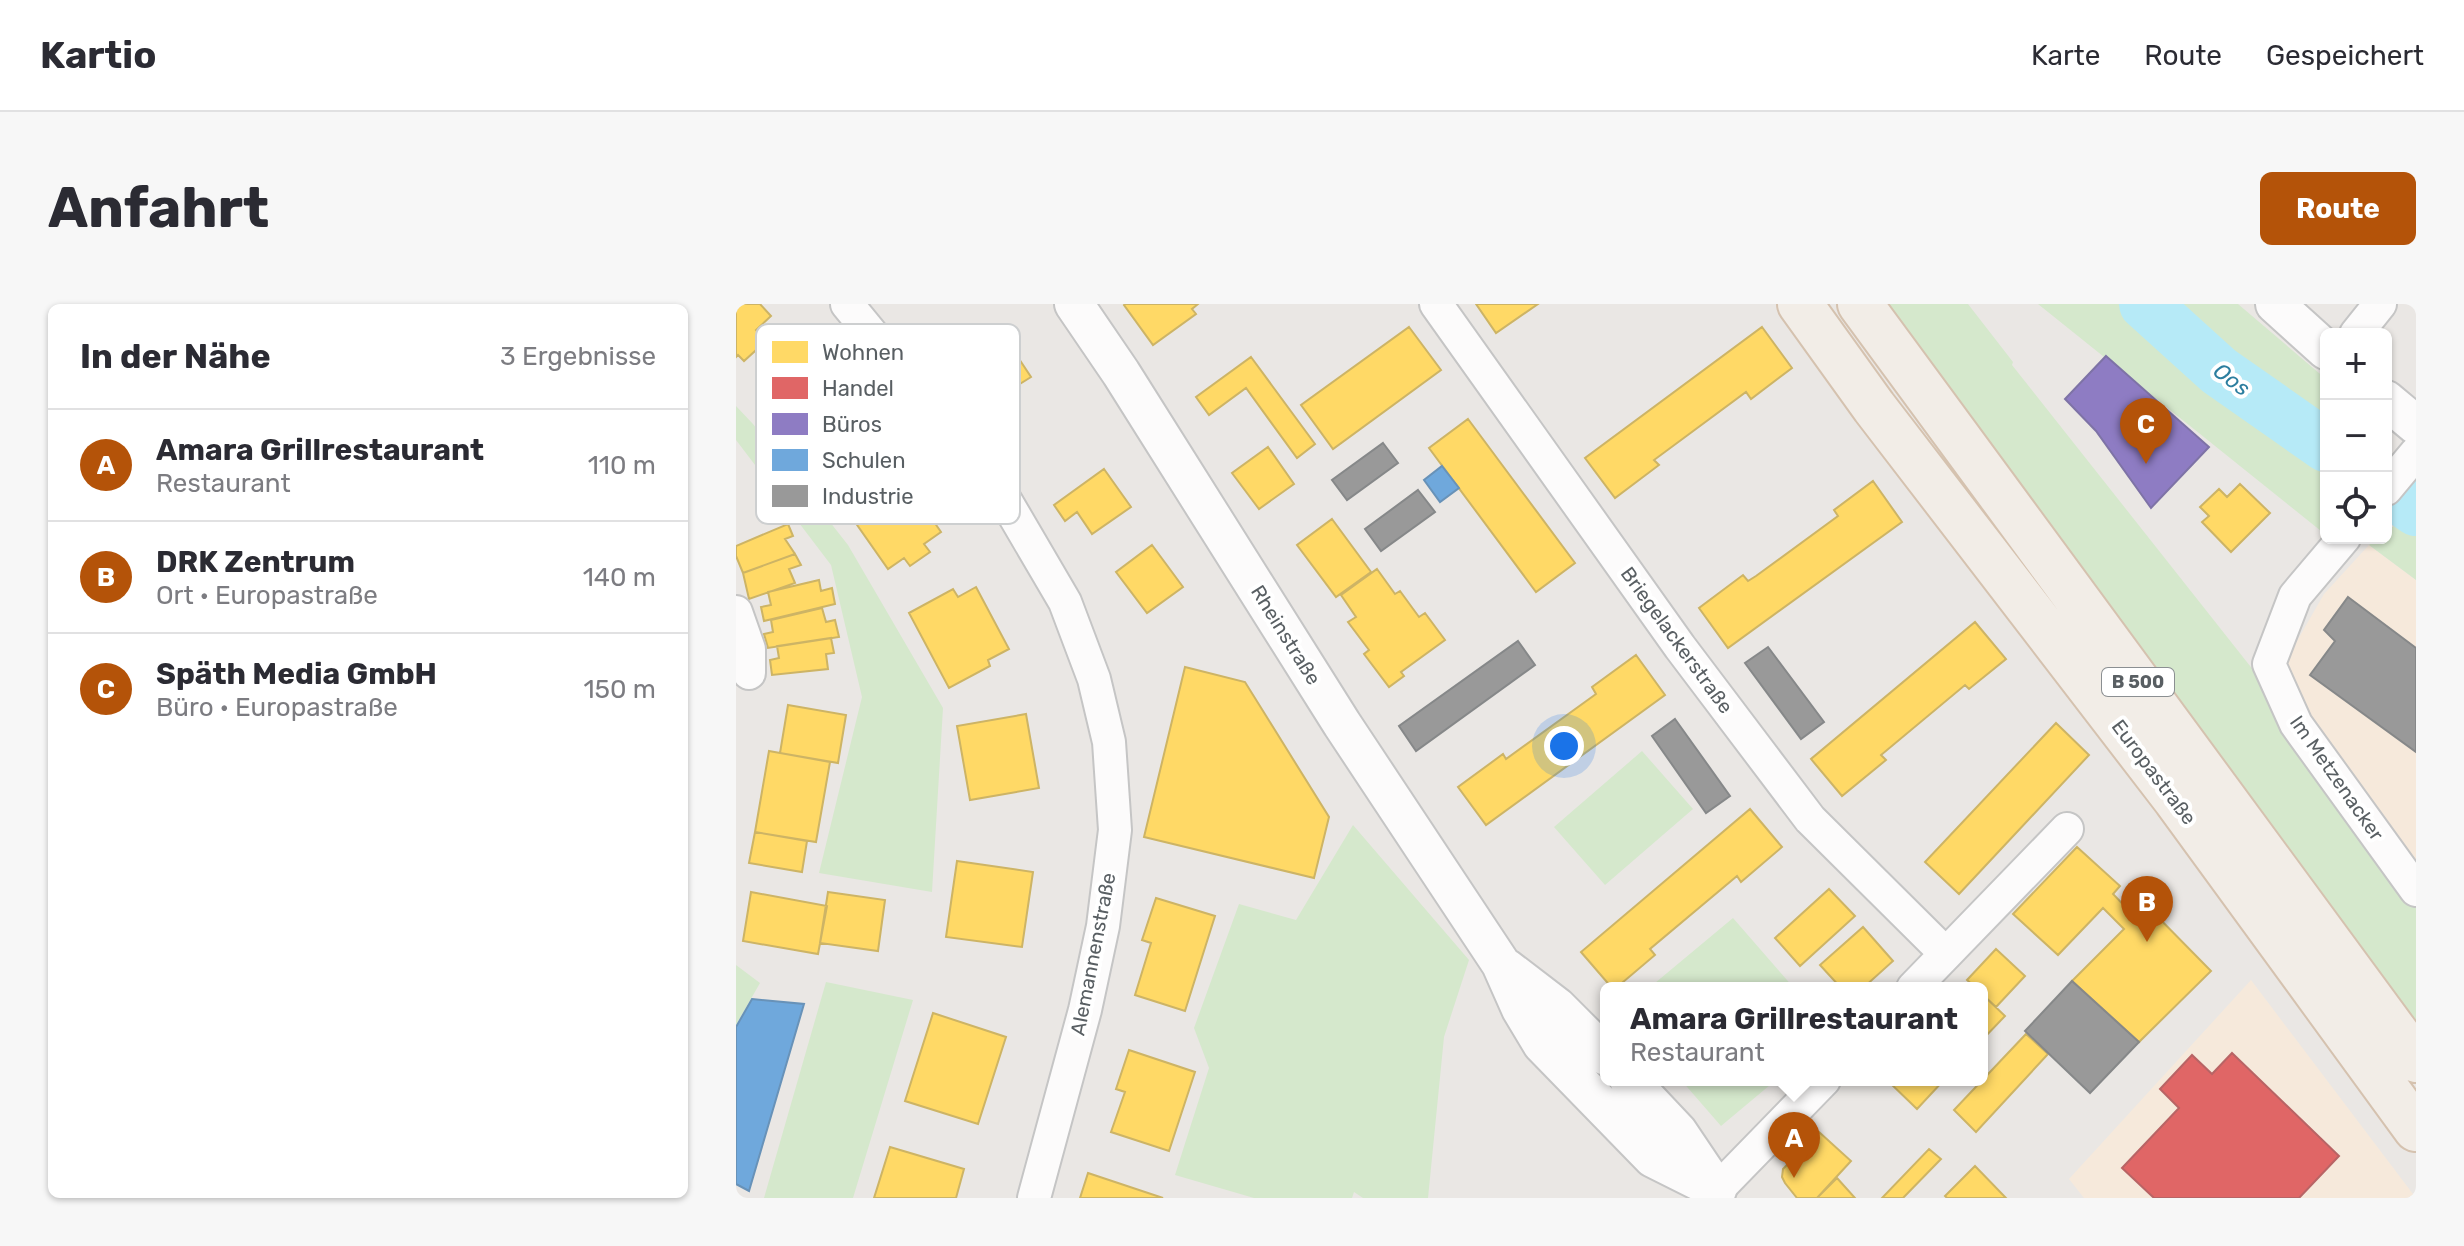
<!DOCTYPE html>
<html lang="de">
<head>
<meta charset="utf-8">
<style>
	:root { --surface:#fff; --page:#f7f7f7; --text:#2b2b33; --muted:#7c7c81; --line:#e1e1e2; --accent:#b45309 }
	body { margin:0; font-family:Rubik,sans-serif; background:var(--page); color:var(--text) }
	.controls { position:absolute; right:24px; top:24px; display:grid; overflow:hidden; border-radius:12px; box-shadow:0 2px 6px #0004 }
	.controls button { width:72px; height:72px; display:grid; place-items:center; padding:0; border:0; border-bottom:2px solid var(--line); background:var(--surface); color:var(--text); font:40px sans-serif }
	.you { position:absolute; left:828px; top:442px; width:28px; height:28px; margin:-20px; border:6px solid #fff; border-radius:50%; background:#1a73e8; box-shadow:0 0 0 12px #1a73e833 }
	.badge { display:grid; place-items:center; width:52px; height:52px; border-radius:50%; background:var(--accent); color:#fff; font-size:26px; font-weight:700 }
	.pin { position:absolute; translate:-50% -66px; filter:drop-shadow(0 2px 4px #0008) }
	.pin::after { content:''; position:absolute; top:42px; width:28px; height:24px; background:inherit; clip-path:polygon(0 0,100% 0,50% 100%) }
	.popup { position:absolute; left:864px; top:678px; width:388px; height:104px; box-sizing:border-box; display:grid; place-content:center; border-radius:12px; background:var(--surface); filter:drop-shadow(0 2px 6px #0005); font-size:26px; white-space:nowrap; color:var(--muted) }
	.popup b { font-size:30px; color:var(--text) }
	.popup::after { content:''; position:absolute; left:50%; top:100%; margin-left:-16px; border:16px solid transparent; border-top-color:var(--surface) }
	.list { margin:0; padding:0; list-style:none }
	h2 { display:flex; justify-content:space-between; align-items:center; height:104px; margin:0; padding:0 32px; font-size:34px }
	h2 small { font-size:26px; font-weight:400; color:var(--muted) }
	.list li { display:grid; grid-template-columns:52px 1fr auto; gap:24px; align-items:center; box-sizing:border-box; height:112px; padding:0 32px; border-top:2px solid var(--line) }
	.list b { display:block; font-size:30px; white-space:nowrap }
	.list p { margin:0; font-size:26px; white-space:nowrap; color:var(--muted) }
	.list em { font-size:26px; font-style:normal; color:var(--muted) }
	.icon { flex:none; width:44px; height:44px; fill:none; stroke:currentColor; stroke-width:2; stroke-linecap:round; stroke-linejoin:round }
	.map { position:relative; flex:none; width:1680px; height:894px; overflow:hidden; border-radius:12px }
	header { display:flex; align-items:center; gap:48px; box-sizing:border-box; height:112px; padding:0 40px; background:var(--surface); border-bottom:2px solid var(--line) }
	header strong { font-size:38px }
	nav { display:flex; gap:44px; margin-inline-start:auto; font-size:28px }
	.intro { display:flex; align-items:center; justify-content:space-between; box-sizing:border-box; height:192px; padding:0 48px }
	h1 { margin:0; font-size:56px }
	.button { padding:20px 36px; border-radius:12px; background:var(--accent); color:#fff; font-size:28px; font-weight:700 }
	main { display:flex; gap:48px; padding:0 48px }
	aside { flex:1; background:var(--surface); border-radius:12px; box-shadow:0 2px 6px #0004 }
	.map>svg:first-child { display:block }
</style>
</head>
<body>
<header>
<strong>Kartio</strong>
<nav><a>Karte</a><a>Route</a><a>Gespeichert</a></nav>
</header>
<div class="intro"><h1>Anfahrt</h1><a class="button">Route</a></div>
<main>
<aside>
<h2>In der Nähe<small>3 Ergebnisse</small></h2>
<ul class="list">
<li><span class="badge">A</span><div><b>Amara Grillrestaurant</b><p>Restaurant</p></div><em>110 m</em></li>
<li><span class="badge">B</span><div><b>DRK Zentrum</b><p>Ort · Europastraße</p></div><em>140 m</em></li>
<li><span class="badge">C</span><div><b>Späth Media GmbH</b><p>Büro · Europastraße</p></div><em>150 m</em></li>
</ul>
</aside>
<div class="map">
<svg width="1680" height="894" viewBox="0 0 1680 894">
	<rect width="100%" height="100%" fill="#eae7e4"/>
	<path fill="#f6e9db" d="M 1633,241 L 1680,276 L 1680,583 L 1533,386 L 1588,290 Z
		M 1515,676 L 1680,894 L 1348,894 L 1333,875 Z"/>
	<path fill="#d5e8cc" d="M 1145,0 L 1232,0 L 1277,58 L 1276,61 L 1560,420 L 1680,586 L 1680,730 Z
		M 1302,0 L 1502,0 L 1590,75 L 1590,221 L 1585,227 Z
		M 0,102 L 17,120 L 112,241 L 207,404 L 196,588 L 83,569 L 126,393 L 95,261 L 0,136 Z
		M 1680,205 L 1680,276 L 1633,241 L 1642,234 L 1650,234 L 1650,228 Z
		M 906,447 L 957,505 L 869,581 L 818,523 Z
		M 617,521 L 733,656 L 708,733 L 692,894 L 627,894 L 618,888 L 616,894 L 518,894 L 439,871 L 473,764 L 458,724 L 503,600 L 560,616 Z
		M 997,614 L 1058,684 L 913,684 Z
		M 0,661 L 24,679 L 0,721 Z
		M 90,678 L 177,696 L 117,894 L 28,894 Z
		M 945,776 L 1040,776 L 985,822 Z"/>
	<path fill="#ffd966" stroke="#cdb465" stroke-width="2" d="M 0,0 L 24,0 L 35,12 L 20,26 L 30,37 L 8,57 L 2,51 L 0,53 Z
		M 389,0 L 462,0 L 456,5 L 460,10 L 417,41 L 388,1 Z
		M 740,0 L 802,0 L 760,29 Z
		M 673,23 L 705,66 L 597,145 L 565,101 Z
		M 1026,23 L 1056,64 L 1015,95 L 1010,88 L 918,156 L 923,161 L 879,194 L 849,154 Z
		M 266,29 L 295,73 L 260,95 L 232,51 Z
		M 515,53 L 579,140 L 561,154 L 510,84 L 473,111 L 460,93 Z
		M 85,68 L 129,122 L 112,135 L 118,142 L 97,160 L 92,154 L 75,166 L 30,112 L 46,100 L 40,93 L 60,75 L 67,84 Z
		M 732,115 L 839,259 L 800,288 L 693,144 Z
		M 532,143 L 558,180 L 523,205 L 496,169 Z
		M 368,165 L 395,203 L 356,230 L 341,208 L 329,217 L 318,201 Z
		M 165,171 L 173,182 L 178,178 L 201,211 L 196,215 L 205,228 L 188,240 L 194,248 L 174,262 L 168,254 L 152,265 L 112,208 L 127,198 L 121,190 L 142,175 L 148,183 Z
		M 1137,177 L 1166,218 L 992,344 L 963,304 L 1007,271 L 1012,277 L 1020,272 L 1102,212 L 1098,206 Z
		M 1504,180 L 1534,209 L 1495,248 L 1466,218 L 1473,212 L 1464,203 L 1483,185 L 1491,193 Z
		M 596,215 L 635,268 L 600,293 L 561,241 Z
		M 52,220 L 57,232 L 49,235 L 59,250 L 7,269 L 0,252 L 0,242 Z
		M 416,241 L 447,283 L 411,309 L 380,268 Z
		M 59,250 L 65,261 L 53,265 L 59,279 L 13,295 L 7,269 Z
		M 641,265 L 659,290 L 664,287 L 683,313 L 689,309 L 709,336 L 665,368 L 668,372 L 653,383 L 628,350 L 633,346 L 612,318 L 620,313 L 605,291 Z
		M 83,276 L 85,287 L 96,284 L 99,300 L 28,317 L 25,303 L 35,301 L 32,288 Z
		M 240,283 L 273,345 L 252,356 L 254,362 L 213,384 L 173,309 L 217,285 L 222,293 Z
		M 86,304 L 90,318 L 99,316 L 103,333 L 32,344 L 28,330 L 37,328 L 35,316 Z
		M 1239,318 L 1270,355 L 1233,385 L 1229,381 L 1145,451 L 1150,456 L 1106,492 L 1075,455 Z
		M 95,334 L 98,349 L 90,350 L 92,365 L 36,371 L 34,356 L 43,354 L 41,342 Z
		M 900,351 L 929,391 L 750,521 L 722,483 L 767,450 L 770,455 L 860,390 L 856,383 Z
		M 449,363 L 509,378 L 593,513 L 578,574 L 408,533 Z
		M 52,401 L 110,411 L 102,459 L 44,449 Z
		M 290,410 L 303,484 L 234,496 L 221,422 Z
		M 1320,419 L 1353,451 L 1223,590 L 1189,558 Z
		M 33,447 L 94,458 L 80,538 L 19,528 Z
		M 1014,505 L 1046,543 L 1005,578 L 1001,572 L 914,645 L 919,651 L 880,684 L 876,684 L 845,648 Z
		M 19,528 L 71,537 L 66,568 L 13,559 Z
		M 1341,543 L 1384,582 L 1377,590 L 1400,614 L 1411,602 L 1475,667 L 1403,738 L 1336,677 L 1388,625 L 1367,604 L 1322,651 L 1277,610 Z
		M 221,557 L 297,568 L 286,643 L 210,633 Z
		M 1093,585 L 1119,612 L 1064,662 L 1039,634 Z
		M 15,588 L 91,602 L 82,650 L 7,637 Z
		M 92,588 L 149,596 L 142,647 L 84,639 Z
		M 420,594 L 479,612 L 449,707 L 399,691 L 415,639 L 406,636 Z
		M 1127,623 L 1157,657 L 1127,684 L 1105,684 L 1084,661 Z
		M 1260,645 L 1289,672 L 1260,703 L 1246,690 L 1246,684 L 1240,684 L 1231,676 Z
		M 1246,690 L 1269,712 L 1246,736 Z
		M 197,709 L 270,733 L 242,820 L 169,797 Z
		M 1290,730 L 1312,750 L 1240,828 L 1218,806 Z
		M 393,746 L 459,768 L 433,847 L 375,828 L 389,788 L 380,785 Z
		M 1151,776 L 1208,776 L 1181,805 Z
		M 1083,828 L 1115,857 L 1081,894 L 1061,894 L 1049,879 L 1046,873 L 1047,865 Z
		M 154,843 L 228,865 L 220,894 L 138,894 Z
		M 1193,845 L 1205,855 L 1167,894 L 1146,894 Z
		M 1239,862 L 1270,894 L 1211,894 L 1209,892 Z
		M 352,869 L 427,894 L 344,894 Z
		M 1101,874 L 1119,894 L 1081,894 Z"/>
	<path fill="#e06666" stroke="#b86465" stroke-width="2" d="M 1496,749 L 1603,852 L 1563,894 L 1418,894 L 1386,864 L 1443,804 L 1424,785 L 1456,751 L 1476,770 Z"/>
	<path fill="#8e7cc3" stroke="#7e73a6" stroke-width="2" d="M 1370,52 L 1473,143 L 1415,204 L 1360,127 L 1329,95 Z"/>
	<path fill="#6fa8dc" stroke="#6892b8" stroke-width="2" d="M 706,162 L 723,184 L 704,198 L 688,176 Z
		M 16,695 L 68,700 L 13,887 L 0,880 L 0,723 Z"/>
	<path fill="#999" stroke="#868889" stroke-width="2" d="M 647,139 L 662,159 L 611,196 L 596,176 Z
		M 682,186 L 699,208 L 645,247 L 629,225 Z
		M 1612,293 L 1680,344 L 1680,448 L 1574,371 L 1599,337 L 1588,326 Z
		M 782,337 L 799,361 L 680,447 L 663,422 Z
		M 1032,343 L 1088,418 L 1065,435 L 1009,359 Z
		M 939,415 L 994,492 L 970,509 L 916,432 Z
		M 1336,677 L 1403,738 L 1354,789 L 1289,727 Z"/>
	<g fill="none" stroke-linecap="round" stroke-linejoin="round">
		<path stroke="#b6eaf7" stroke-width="52" d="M 1409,0 L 1483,67 L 1590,142
			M 1650,185 L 1680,206"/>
		<g stroke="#c5c5c5" stroke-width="36">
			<path id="minor" d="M 111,0 L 264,187 L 329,298 L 358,375 L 373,438 L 379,526 L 367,622 L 349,706 L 298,894
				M 700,0 L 944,343 L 1074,515 L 1210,650
				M 1620,30 L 1644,0
				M 1650,185 L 1680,149
				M 1608,234 L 1559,292 L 1533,360 L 1560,420 L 1680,586
				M 0,308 L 13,345 L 13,369
				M 1177,684 L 1331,525
				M 981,886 L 1088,776"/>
		</g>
		<g stroke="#c5c5c5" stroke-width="42">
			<path id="tertiary" d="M 338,0 L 385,69 L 606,420 L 765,660 L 785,705 L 806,740 L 917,854 L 981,886
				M 1539,0 L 1590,46
				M 1650,96 L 1680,121
				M 770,664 L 821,703 L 870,752
				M 893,776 L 942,828 L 979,883"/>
		</g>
		<g stroke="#d5c2af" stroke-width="48">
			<path id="primary" d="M 1064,0 L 1138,103 L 1440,496 L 1680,825
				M 1124,0 L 1680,756"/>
		</g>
		<use href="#minor" stroke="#fcfbfb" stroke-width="32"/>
		<use href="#tertiary" stroke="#fcfbfb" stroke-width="38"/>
		<use href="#primary" stroke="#f2ede7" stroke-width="44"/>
	</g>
	<g text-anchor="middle" stroke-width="8" stroke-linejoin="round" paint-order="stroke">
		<rect fill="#fff" stroke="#8b8f92" stroke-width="2" x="1366" y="364" width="72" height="28" rx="6"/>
		<g font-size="18" font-weight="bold" fill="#595f63">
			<text x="1402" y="384">B 500</text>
		</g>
		<g font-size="20" fill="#595f63" stroke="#fff">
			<text transform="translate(550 331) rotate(58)" y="7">Rheinstraße</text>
			<text transform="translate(941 336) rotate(54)" y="7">Briegelackerstraße</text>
			<text transform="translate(1418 468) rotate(53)" y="7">Europastraße</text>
			<text transform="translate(1601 474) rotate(55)" y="7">Im Metzenacker</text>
			<text transform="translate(357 650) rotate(-79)" y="7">Alemannenstraße</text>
		</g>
		<g font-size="22" font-style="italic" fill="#2c7e9f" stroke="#fff">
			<text transform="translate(1496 75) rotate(37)" y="8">Oos</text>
		</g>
	</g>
	<rect x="20" y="20" width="264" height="200" rx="12" fill="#fff" stroke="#cdcfd0" stroke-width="2"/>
	<rect x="36" y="37" width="36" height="22" fill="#ffd966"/>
	<rect x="36" y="73" width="36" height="22" fill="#e06666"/>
	<rect x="36" y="109" width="36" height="22" fill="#8e7cc3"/>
	<rect x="36" y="145" width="36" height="22" fill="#6fa8dc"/>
	<rect x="36" y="181" width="36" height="22" fill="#999"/>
	<g font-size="22" fill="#595f63">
		<text x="86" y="56">Wohnen</text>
		<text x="86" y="92">Handel</text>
		<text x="86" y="128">Büros</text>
		<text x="86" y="164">Schulen</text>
		<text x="86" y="200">Industrie</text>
	</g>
</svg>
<div class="controls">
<button>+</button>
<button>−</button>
<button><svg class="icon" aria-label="locate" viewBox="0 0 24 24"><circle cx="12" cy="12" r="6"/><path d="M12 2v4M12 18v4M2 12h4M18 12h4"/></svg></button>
</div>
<div class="you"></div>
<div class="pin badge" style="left:1058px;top:874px">A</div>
<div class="popup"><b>Amara Grillrestaurant</b>Restaurant</div>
<div class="pin badge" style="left:1411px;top:638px">B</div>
<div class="pin badge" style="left:1410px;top:160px">C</div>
</div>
</main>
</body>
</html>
